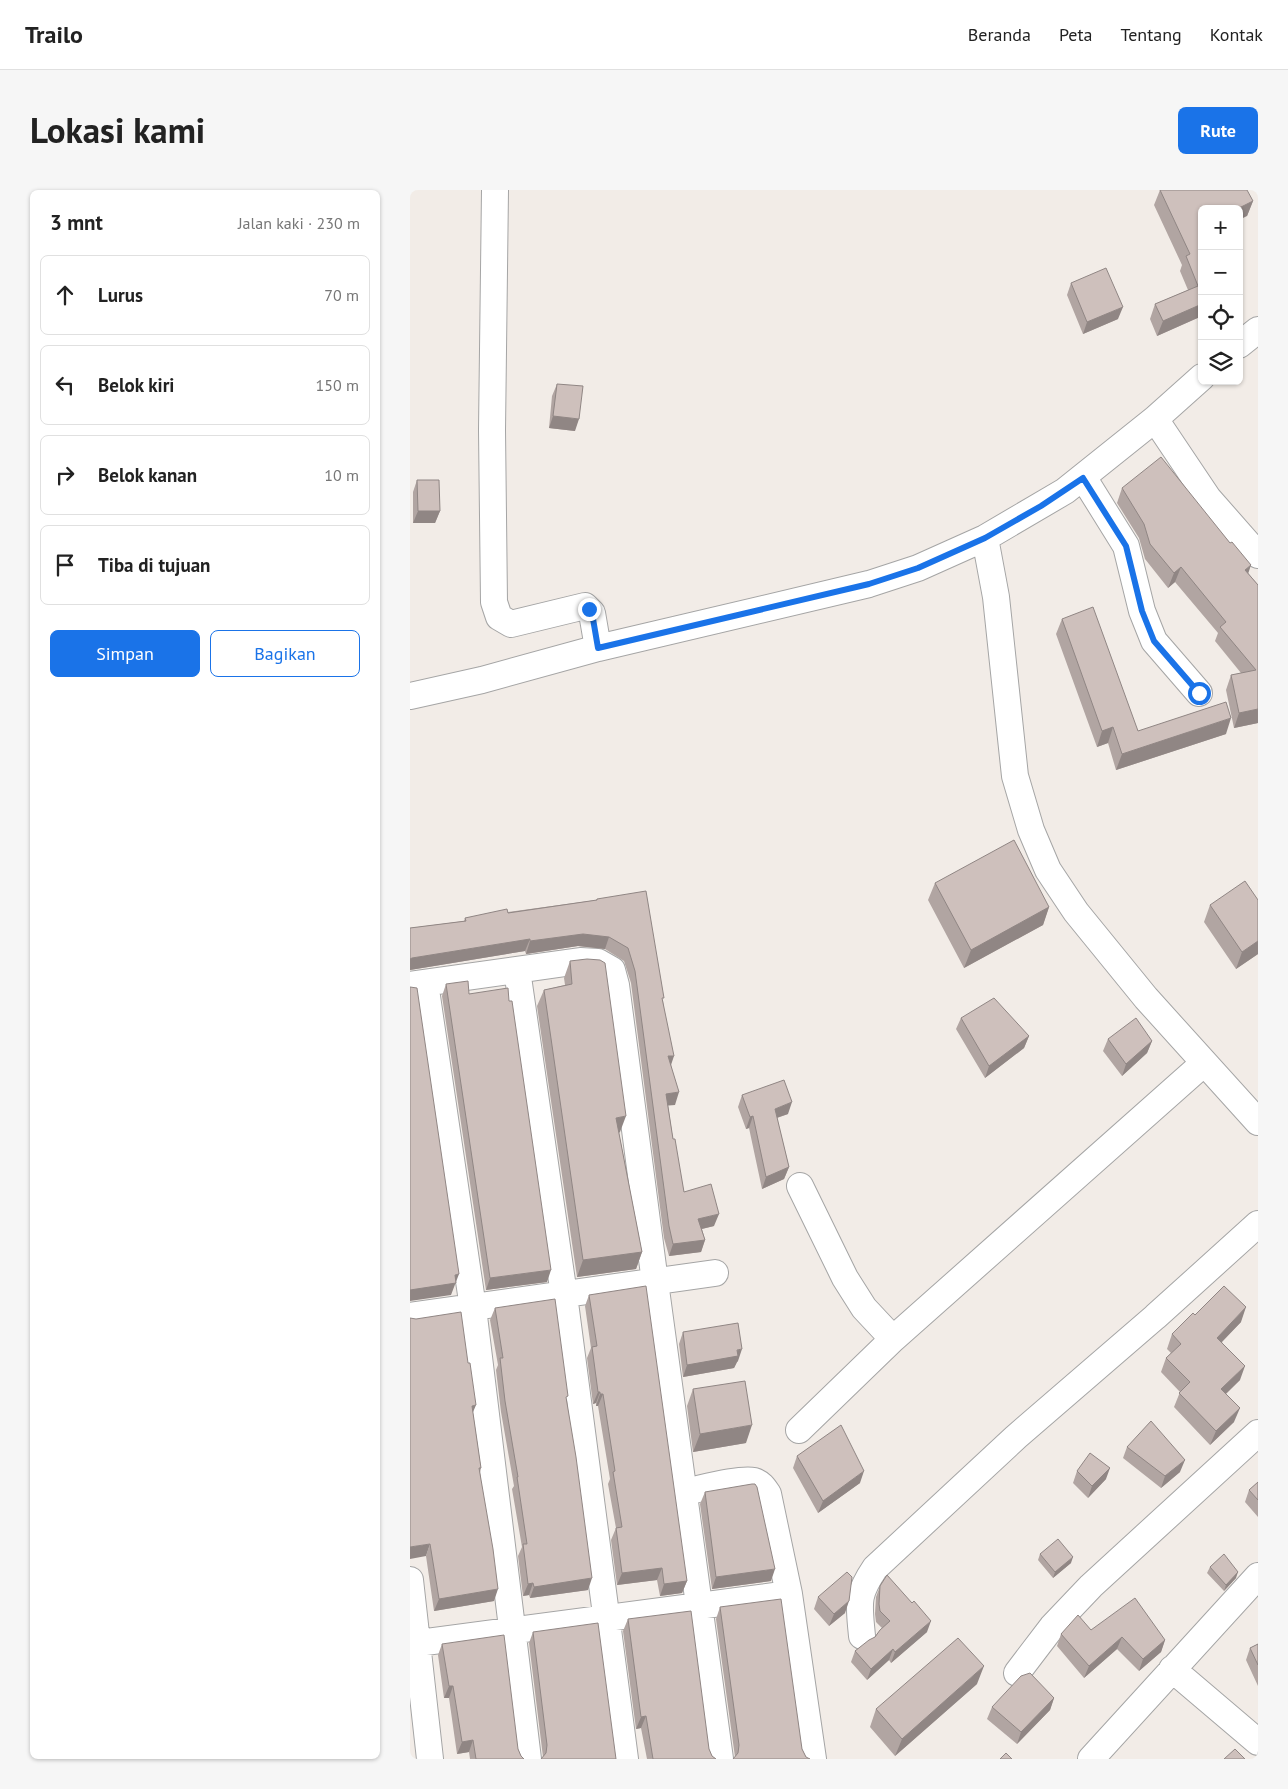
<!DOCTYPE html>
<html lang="id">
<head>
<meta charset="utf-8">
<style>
	:root { --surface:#fff; --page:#f6f6f6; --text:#222; --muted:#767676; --line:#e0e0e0; --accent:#1a73e8 }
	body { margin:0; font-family:"PT Sans",sans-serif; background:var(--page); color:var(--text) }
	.controls { position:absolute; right:15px; top:15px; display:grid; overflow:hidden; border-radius:8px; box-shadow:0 1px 4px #0004 }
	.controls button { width:45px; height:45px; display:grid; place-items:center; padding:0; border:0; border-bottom:1px solid var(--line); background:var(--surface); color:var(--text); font:25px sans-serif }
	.stop { position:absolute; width:15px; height:15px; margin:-11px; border:4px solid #1a73e8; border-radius:50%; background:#fff }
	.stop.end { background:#1a73e8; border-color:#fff; box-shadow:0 1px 5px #0008 }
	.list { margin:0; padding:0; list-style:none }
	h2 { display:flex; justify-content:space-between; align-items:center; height:65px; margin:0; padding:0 20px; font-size:21px }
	h2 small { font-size:16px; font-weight:400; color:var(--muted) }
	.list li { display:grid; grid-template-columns:32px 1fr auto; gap:15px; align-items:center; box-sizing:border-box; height:80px; margin:0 10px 10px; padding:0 10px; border:1px solid var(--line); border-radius:8px }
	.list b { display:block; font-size:19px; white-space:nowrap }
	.list em { font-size:16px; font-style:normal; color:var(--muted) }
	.actions { display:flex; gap:10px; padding:15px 20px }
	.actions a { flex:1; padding:11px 0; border:1px solid var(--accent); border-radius:8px; text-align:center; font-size:18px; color:var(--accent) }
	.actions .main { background:var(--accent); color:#fff }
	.icon { flex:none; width:28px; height:28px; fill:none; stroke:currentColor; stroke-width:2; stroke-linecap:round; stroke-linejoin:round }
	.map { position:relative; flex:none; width:848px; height:1569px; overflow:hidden; border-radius:8px }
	header { display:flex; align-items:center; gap:30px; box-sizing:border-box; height:70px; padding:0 25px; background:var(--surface); border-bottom:1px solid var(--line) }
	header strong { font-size:24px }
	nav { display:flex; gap:28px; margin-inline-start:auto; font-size:18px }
	.intro { display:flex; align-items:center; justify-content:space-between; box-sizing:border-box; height:120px; padding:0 30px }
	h1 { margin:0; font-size:35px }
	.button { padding:12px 22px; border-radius:8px; background:var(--accent); color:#fff; font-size:18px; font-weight:700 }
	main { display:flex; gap:30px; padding:0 30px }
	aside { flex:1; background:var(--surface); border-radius:8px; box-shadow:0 1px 4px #0004 }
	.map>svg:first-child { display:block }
</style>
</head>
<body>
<header>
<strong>Trailo</strong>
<nav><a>Beranda</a><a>Peta</a><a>Tentang</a><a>Kontak</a></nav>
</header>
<div class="intro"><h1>Lokasi kami</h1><a class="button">Rute</a></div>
<main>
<aside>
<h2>3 mnt<small>Jalan kaki · 230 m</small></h2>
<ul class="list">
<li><svg class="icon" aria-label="ahead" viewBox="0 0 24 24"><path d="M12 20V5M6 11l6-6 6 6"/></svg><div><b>Lurus</b></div><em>70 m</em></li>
<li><svg class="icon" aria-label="left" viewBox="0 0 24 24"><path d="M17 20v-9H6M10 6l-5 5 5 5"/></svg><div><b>Belok kiri</b></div><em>150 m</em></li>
<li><svg class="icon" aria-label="right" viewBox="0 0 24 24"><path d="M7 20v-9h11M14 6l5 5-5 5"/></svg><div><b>Belok kanan</b></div><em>10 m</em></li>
<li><svg class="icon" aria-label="arrive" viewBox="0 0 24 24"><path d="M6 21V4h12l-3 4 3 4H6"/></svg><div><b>Tiba di tujuan</b></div></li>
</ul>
<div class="actions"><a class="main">Simpan</a><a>Bagikan</a></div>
</aside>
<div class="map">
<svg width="848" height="1569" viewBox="0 0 848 1569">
	<rect width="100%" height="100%" fill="#f2ece7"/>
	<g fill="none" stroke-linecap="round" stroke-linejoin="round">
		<g stroke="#a5a5a5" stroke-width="28">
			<path id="street" d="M 85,0 L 82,240 L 84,412 L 89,427 L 101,434 L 175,416 L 182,423 L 188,458
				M 829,155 L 848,140
				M 745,229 L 798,308 L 848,365
				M 673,287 L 716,356 L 732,421 L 744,451 L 789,503
				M 575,348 L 586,407 L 605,586 L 621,640 L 638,680 L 666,722 L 736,808 L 848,932
				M 0,506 L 72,490 L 188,458 L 459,394 L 508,378 L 575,348 L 655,301 L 745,229 L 792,187
				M 107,780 L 154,1105 L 215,1569
				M 15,793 L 63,1118 L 118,1569
				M 0,795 L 170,771 L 188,772 L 202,780 L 206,795 L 245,1092 L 310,1569
				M 390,996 L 435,1088 L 454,1118 L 483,1149
				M 0,1126 L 305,1083
				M 389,1240 L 483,1149 L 794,873
				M 274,1302 C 290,1299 329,1288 344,1291 C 351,1293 354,1298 358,1304 L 379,1404
				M 0,1390 L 20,1569
				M 452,1446 C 449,1413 446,1406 465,1378 L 606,1247 L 745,1127 L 848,1034
				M 0,1454 L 379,1404 L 403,1569
				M 762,1479 L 848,1552
				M 607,1483 L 642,1437 L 681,1396 L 848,1243
				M 681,1569 L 848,1386"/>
		</g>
		<use href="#street" stroke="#fff" stroke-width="26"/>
	</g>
	<path fill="#b1a5a2" d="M 750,0 L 843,11 L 837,26 L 792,19 L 792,126 L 747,146 L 740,129 L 745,114 L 778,100 L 770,81 L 772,75 L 744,15 Z
		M 661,93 L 708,129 L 673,144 L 657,105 Z
		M 147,194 L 165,241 L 139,238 L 142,206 Z
		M 7,290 L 30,321 L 25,333 L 3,333 L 3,302 Z
		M 712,298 L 838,383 L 848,395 L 848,533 L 824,538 L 816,500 L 821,485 L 831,483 L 805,451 L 808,443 L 765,392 L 758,398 L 735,369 L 729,348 L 707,313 Z
		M 652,429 L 728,541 L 816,544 L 706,580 L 698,553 L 687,557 L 646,444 Z
		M 525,693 L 639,717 L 633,735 L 554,778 L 518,710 Z
		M 187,709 L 253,811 L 261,874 L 265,915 L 258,915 L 263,949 L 274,1002 L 304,1036 L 292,1039 L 295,1050 L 291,1062 L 259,1066 L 254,1048 L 221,793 L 214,771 L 195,759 L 168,756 L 116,764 L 115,761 L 0,780 L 0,738 L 54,731 L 55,728 L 186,710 Z
		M 848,710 L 848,764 L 826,779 L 794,732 L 800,715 Z
		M 160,771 L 210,942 L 209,943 L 232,1062 L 226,1079 L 167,1087 L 127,816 L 134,800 L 155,795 L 154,788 Z
		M 36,794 L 59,804 L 99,811 L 137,1092 L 76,1100 L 32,806 Z
		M 551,828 L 619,846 L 614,858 L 575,888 L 546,839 Z
		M 698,849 L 742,851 L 737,863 L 712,886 L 693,861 Z
		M 332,905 L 378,924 L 367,928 L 379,977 L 374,989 L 352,999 L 339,938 L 336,939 L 328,917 Z
		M 179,1105 L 277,1391 L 272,1403 L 250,1406 L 247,1390 L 207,1395 L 201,1350 L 206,1338 L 198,1294 L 200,1289 L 188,1216 L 186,1216 L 186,1213 L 183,1214 L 177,1168 L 181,1158 L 175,1116 Z
		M 85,1118 L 157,1210 L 178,1400 L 120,1408 L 119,1405 L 113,1406 L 108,1366 L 112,1357 L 102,1299 L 104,1296 L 91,1222 L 86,1180 L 88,1175 L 80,1130 Z
		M 785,1125 L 831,1132 L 812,1152 L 830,1190 L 816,1204 L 824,1232 L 800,1255 L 764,1217 L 770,1202 L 751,1182 L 756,1168 L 761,1163 L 757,1159 L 762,1144 Z
		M 273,1142 L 328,1171 L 327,1172 L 324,1178 L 273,1187 L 269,1154 Z
		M 283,1199 L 336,1253 L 283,1262 L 277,1216 Z
		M 63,1223 L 71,1278 L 70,1283 L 84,1411 L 24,1421 L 16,1366 Z
		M 717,1257 L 770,1282 L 751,1298 L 713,1268 Z
		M 387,1266 L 450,1293 L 408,1323 L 383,1278 Z
		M 667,1281 L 696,1289 L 678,1308 L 663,1293 Z
		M 848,1292 L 848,1327 L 835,1312 L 839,1300 Z
		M 295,1302 L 361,1391 L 302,1399 L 290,1314 Z
		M 630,1364 L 661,1373 L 643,1388 L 628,1370 Z
		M 800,1377 L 826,1388 L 814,1401 L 797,1383 Z
		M 470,1396 L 517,1442 L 481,1473 L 479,1470 L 457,1490 L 441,1472 L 445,1461 L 465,1447 L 472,1438 L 466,1432 L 465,1424 L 466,1407 Z
		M 408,1407 L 435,1423 L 419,1436 L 404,1419 Z
		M 310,1417 L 392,1559 L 396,1567 L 325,1567 L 306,1429 Z
		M 218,1429 L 299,1559 L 302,1566 L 306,1569 L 237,1569 L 231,1538 L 226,1539 L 213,1441 Z
		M 681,1440 L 755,1450 L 751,1462 L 729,1481 L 707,1459 L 674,1488 L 647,1456 L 651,1444 Z
		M 123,1442 L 204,1559 L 133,1567 L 119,1453 Z
		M 32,1454 L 108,1559 L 111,1566 L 114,1569 L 60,1569 L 59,1562 L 47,1564 L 39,1508 L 34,1508 L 28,1465 Z
		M 848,1454 L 848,1496 L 836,1470 L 840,1458 Z
		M 567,1494 L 485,1566 L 460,1537 L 466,1519 Z
		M 644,1508 L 640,1520 L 607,1554 L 577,1529 L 582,1517 Z"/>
	<path fill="#908684" d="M 843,11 L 837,26 L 829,30 L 829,19 L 827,19 Z
		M 792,114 L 792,126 L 747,146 L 753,131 Z
		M 713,117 L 708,129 L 673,144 L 677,132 Z
		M 143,226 L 169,229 L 165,241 L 139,238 Z
		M 8,321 L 30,321 L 25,333 L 3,333 Z
		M 841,375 L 836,390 L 835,380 Z
		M 771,377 L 765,392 L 758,398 L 764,383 Z
		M 848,519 L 848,533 L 824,538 L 829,523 Z
		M 821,528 L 816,544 L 706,580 L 712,564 Z
		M 703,537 L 698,553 L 687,557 L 692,541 Z
		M 639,717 L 633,735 L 554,778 L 561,760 Z
		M 173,744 L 199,747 L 195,759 L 168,756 L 116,764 L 120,751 Z
		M 120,749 L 115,761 L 0,780 L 0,769 L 2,768 Z
		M 848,751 L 848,764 L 826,779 L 832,762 Z
		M 619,846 L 614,858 L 575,888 L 579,876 Z
		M 742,851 L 737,863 L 712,886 L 716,874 Z
		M 258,866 L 264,866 L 260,878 Z
		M 269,902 L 265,915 L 252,916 L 256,904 Z
		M 382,912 L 378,924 L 360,930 L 365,919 Z
		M 216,926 L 210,942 L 200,945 L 206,928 Z
		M 343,926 L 339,938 L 336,939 L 340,927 Z
		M 379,977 L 374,989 L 352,999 L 356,987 Z
		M 309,1024 L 304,1036 L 283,1041 L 288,1029 Z
		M 295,1050 L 291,1062 L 259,1066 L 263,1054 Z
		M 232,1062 L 226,1079 L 167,1087 L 173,1070 Z
		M 141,1080 L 137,1092 L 76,1100 L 80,1088 Z
		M 49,1084 L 41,1105 L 0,1111 L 0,1100 Z
		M 836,1117 L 831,1132 L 802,1162 L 807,1148 Z
		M 332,1159 L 328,1171 L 327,1172 L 324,1178 L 273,1187 L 277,1175 Z
		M 835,1176 L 830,1190 L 806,1213 L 811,1199 Z
		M 188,1202 L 190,1202 L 186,1213 L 183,1214 Z
		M 190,1204 L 193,1204 L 188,1216 L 186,1216 Z
		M 66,1215 L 61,1227 L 62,1216 Z
		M 830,1218 L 824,1232 L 800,1255 L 806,1241 Z
		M 342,1235 L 336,1253 L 283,1262 L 290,1244 Z
		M 775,1270 L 770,1282 L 751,1298 L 755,1286 Z
		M 700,1278 L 696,1289 L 678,1308 L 682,1296 Z
		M 454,1281 L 450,1293 L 408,1323 L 413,1311 Z
		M 20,1354 L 16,1366 L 0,1369 L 0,1357 Z
		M 663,1367 L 661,1373 L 643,1388 L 645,1382 Z
		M 252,1378 L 247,1390 L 207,1395 L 212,1383 Z
		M 365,1379 L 361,1391 L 302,1399 L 306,1387 Z
		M 828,1382 L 826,1388 L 814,1401 L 816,1395 Z
		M 182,1388 L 178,1400 L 120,1408 L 124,1397 Z
		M 277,1391 L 272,1403 L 250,1406 L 254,1394 Z
		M 123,1393 L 119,1405 L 113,1406 L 118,1394 Z
		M 88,1399 L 84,1411 L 24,1421 L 29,1409 Z
		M 439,1411 L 435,1423 L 419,1436 L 424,1424 Z
		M 521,1431 L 517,1442 L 481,1473 L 485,1462 Z
		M 712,1447 L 707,1459 L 674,1488 L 679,1476 Z
		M 755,1450 L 751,1462 L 729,1481 L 733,1469 Z
		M 483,1459 L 479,1470 L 457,1490 L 461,1479 Z
		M 574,1476 L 567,1494 L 485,1566 L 492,1549 Z
		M 39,1496 L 43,1496 L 39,1508 L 34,1508 Z
		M 644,1508 L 640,1520 L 607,1554 L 611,1542 Z
		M 236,1526 L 231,1538 L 226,1539 L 231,1527 Z
		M 63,1550 L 59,1562 L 47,1564 L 52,1552 Z"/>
	<path fill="#cec0bc" stroke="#908684" d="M 750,0 L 837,0 L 843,11 L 827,19 L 792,19 L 792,114 L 753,131 L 745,114 L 788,96 L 776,66 L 780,64 Z
		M 696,78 L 713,117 L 677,132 L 661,93 Z
		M 147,194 L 173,196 L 169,229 L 143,226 Z
		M 751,267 L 820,353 L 822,352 L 841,375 L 835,380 L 848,395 L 848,519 L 829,523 L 821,485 L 846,480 L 810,437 L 816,432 L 771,377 L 764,383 L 740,354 L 734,334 L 712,298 Z
		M 7,290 L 29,290 L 30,321 L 8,321 Z
		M 683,417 L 728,541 L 816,512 L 821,528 L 712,564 L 703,537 L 692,541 L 652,429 Z
		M 604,650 L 639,717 L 561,760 L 525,693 Z
		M 835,691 L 848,710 L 848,751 L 832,762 L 800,715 Z
		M 236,701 L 254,808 L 252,808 L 264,866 L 258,866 L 269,902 L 256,904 L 263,949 L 265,949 L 274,1002 L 301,994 L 309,1024 L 288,1029 L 295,1050 L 263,1054 L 259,1036 L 225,781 L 218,758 L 199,747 L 173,744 L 120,751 L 120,749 L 2,768 L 0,769 L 0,738 L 56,731 L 55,728 L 97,719 L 98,723 L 187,710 L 187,709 Z
		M 177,769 L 190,770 L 195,773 L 216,926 L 206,928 L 232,1062 L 173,1070 L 134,800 L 162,794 L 160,771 Z
		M 58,791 L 59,804 L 98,798 L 99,811 L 102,811 L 141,1080 L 80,1088 L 36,794 Z
		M 0,797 L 7,798 L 49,1084 L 45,1085 L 46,1093 L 0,1100 Z
		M 584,808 L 619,846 L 579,876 L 551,828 Z
		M 726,828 L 742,851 L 716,874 L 698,849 Z
		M 374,890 L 382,912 L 365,919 L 379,977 L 356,987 L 343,926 L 340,927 L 332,905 Z
		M 236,1096 L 277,1391 L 254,1394 L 252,1378 L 212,1383 L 206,1338 L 212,1337 L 203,1282 L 205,1281 L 193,1204 L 190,1204 L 190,1202 L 188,1202 L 182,1157 L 187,1156 L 179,1105 Z
		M 814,1096 L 836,1117 L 807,1148 L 835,1176 L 811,1199 L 830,1218 L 806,1241 L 769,1203 L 780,1192 L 756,1168 L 771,1154 L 762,1144 L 783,1123 L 785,1125 Z
		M 145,1109 L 158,1206 L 156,1207 L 166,1267 L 182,1388 L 124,1397 L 123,1393 L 118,1394 L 113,1354 L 117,1354 L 107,1287 L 108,1287 L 95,1211 L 90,1168 L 93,1168 L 85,1118 Z
		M 51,1122 L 58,1173 L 60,1173 L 66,1215 L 62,1216 L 71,1278 L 69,1278 L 83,1359 L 88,1399 L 29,1409 L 20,1354 L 0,1357 L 0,1128 L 6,1129 Z
		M 328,1133 L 332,1159 L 327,1160 L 328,1166 L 277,1175 L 273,1142 Z
		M 335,1191 L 342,1235 L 290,1244 L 283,1199 Z
		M 741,1231 L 775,1270 L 755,1286 L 717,1257 Z
		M 431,1235 L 454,1281 L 413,1311 L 387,1266 Z
		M 680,1263 L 700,1278 L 682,1296 L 667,1281 Z
		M 848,1292 L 848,1310 L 839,1300 Z
		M 342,1294 L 345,1294 L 347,1297 L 365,1379 L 306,1387 L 295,1302 Z
		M 648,1349 L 663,1367 L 645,1382 L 630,1364 Z
		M 814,1364 L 828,1382 L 816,1395 L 800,1377 Z
		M 437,1382 L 442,1387 L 439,1411 L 424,1424 L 408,1407 Z
		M 477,1385 L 502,1413 L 504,1411 L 521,1431 L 485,1462 L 483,1459 L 461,1479 L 445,1461 L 459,1450 L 465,1447 L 470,1440 L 480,1431 L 470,1421 L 469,1414 L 470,1396 Z
		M 725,1408 L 755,1450 L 733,1469 L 712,1447 L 679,1476 L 651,1444 L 668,1425 L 681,1440 Z
		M 371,1409 L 392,1559 L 396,1567 L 400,1569 L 323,1569 L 328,1563 L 329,1555 L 310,1417 Z
		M 281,1421 L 299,1559 L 302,1566 L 306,1569 L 243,1569 L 236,1526 L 231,1527 L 218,1429 Z
		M 188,1433 L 206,1569 L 131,1569 L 136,1563 L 137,1555 L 123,1442 Z
		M 94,1445 L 108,1559 L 111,1566 L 114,1569 L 66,1569 L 63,1550 L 52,1552 L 43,1496 L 39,1496 L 32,1454 Z
		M 548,1448 L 574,1476 L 492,1549 L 466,1519 Z
		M 848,1454 L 848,1475 L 840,1458 Z
		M 620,1483 L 644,1508 L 611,1542 L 582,1517 L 611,1486 Z
		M 825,1559 L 835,1569 L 814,1569 Z
		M 596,1563 L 602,1569 L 590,1569 Z"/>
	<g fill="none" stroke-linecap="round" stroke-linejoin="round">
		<path stroke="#1a73e8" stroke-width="6" d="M 179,419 L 182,423 L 188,458 L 459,394 L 508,378 L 575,348 L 631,316 L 673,288 L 716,356 L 732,421 L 744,451 L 789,503"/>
	</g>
</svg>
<div class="controls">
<button>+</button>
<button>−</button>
<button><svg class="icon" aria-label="locate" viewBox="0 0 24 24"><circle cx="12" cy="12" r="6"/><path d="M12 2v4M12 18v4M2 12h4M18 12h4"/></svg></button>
<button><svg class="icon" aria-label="layers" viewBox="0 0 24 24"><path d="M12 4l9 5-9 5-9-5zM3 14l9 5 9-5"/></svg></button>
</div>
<div class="stop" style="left:789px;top:503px"></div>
<div class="stop end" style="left:179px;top:419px"></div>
</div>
</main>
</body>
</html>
